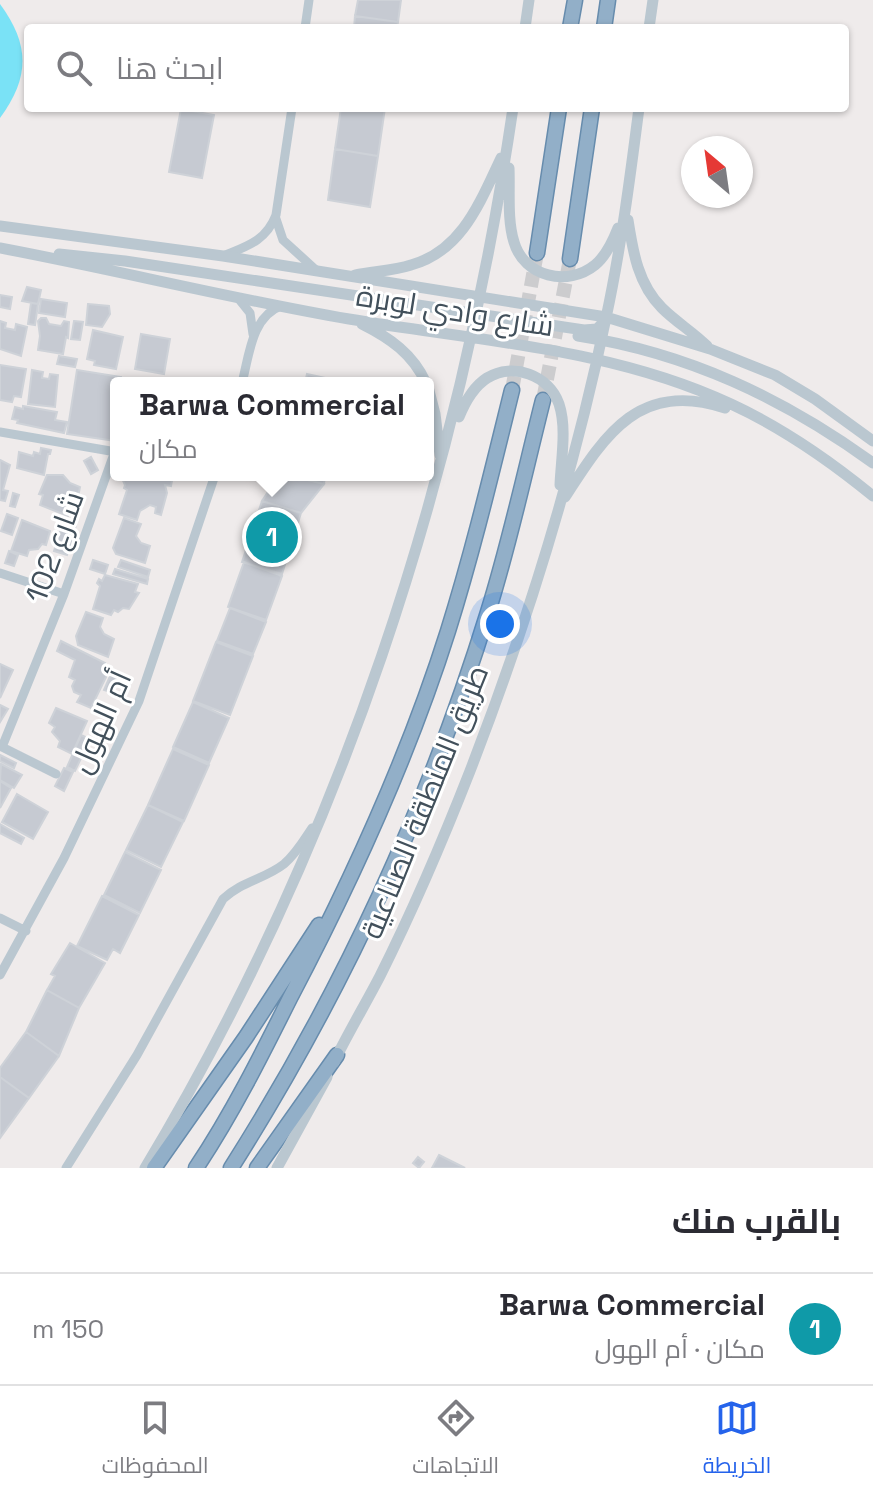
<!DOCTYPE html>
<html lang="ar">
<head>
<meta charset="utf-8">
<style>
	:root { --surface:#fff; --page:#f2f2f3; --text:#2b2b33; --muted:#7c7c81; --line:#e1e1e2; --accent:#2563eb }
	body { margin:0; font-family:"Space Grotesk",Cairo,sans-serif; background:var(--page); color:var(--text); direction:rtl }
	.compass { position:absolute; left:681px; top:136px; width:72px; height:72px; border-radius:50%; background:var(--surface); box-shadow:0 2px 6px #0004; rotate:331deg }
	.you { position:absolute; left:500px; top:624px; width:28px; height:28px; margin:-20px; border:6px solid #fff; border-radius:50%; background:#1a73e8; box-shadow:0 0 0 12px #1a73e833 }
	.badge { display:grid; place-items:center; width:52px; height:52px; border-radius:50%; background:var(--accent); color:#fff; font-size:26px; font-weight:700 }
	.pin { position:absolute; translate:-50% -50%; border:4px solid #fff; box-shadow:0 2px 8px #0006 }
	.popup { position:absolute; left:110px; top:377px; width:324px; height:104px; box-sizing:border-box; display:grid; place-content:center; border-radius:8px; background:var(--surface); filter:drop-shadow(0 2px 6px #0005); font-size:26px; white-space:nowrap; color:var(--muted) }
	.popup b { font-size:30px; color:var(--text) }
	.popup::after { content:''; position:absolute; left:50%; top:100%; margin-left:-16px; border:16px solid transparent; border-top-color:var(--surface) }
	.list { margin:0; padding:0; list-style:none }
	h2 { display:flex; justify-content:space-between; align-items:center; height:104px; margin:0; padding:0 32px; font-size:34px }
	h2 small { font-size:26px; font-weight:400; color:var(--muted) }
	.list li { display:grid; grid-template-columns:52px 1fr auto; gap:24px; align-items:center; box-sizing:border-box; height:112px; padding:0 32px; border-top:2px solid var(--line) }
	.list b { display:block; font-size:30px; white-space:nowrap }
	.list p { margin:0; font-size:26px; white-space:nowrap; color:var(--muted) }
	.list em { font-size:26px; font-style:normal; color:var(--muted) }
	.icon { flex:none; width:44px; height:44px; fill:none; stroke:currentColor; stroke-width:2; stroke-linecap:round; stroke-linejoin:round }
	.map { position:relative; flex:none; width:873px; height:1168px; overflow:hidden; direction:ltr }
	.search { position:absolute; background:var(--surface); box-shadow:0 2px 6px #0004; left:24px; right:24px; top:24px; height:88px; display:flex; align-items:center; gap:20px; box-sizing:border-box; padding:0 28px; border-radius:8px; color:var(--muted); font-size:30px }
	.sheet { height:216px; background:var(--surface) }
	nav { display:flex; justify-content:space-around; align-items:center; box-sizing:border-box; height:112px; border-top:2px solid var(--line); background:var(--surface); font-size:22px; color:var(--muted) }
	nav a { display:grid; justify-items:center; gap:4px }
	nav .on { color:var(--accent) }
	.map>svg:first-child { display:block }
</style>
</head>
<body>
<div class="map">
<svg width="873" height="1168" viewBox="0 0 873 1168">
	<rect width="100%" height="100%" fill="#efebeb"/>
	<path fill="#7ae2f6" d="M 0,4 C 30,45 30,77 0,118 Z"/>
	<path fill="#c6cad2" stroke="#ced2d8" stroke-width="2" d="M 358,0 L 401,0 L 398,22 L 355,16 Z
		M 355,16 L 398,22 L 397,28 L 354,28 Z
		M 341,108 L 385,108 L 378,156 L 335,149 Z
		M 181,109 L 214,115 L 202,178 L 169,172 Z
		M 335,149 L 378,156 L 370,207 L 328,200 Z
		M 27,287 L 41,290 L 38,304 L 22,301 Z
		M 0,295 L 12,297 L 10,309 L 0,307 Z
		M 41,299 L 67,303 L 65,317 L 39,313 Z
		M 31,303 L 38,304 L 35,325 L 28,324 Z
		M 88,304 L 109,306 L 110,314 L 102,327 L 86,325 Z
		M 41,318 L 46,318 L 49,324 L 61,326 L 64,321 L 69,322 L 68,338 L 66,337 L 63,354 L 38,350 L 40,336 L 38,321 Z
		M 0,321 L 6,323 L 5,328 L 15,330 L 16,324 L 27,327 L 21,356 L 0,349 Z
		M 74,321 L 83,322 L 80,340 L 71,339 Z
		M 93,330 L 123,337 L 116,369 L 94,365 L 95,361 L 87,359 Z
		M 141,334 L 170,339 L 164,374 L 135,369 Z
		M 59,356 L 77,359 L 75,367 L 57,364 Z
		M 0,365 L 26,369 L 21,397 L 14,396 L 12,402 L 0,400 Z
		M 32,370 L 43,372 L 42,378 L 49,379 L 50,374 L 58,375 L 55,407 L 28,404 Z
		M 77,370 L 121,377 L 120,383 L 116,383 L 116,441 L 67,434 Z
		M 307,374 L 344,382 L 343,383 L 305,383 Z
		M 23,406 L 57,412 L 55,420 L 67,422 L 64,433 L 17,423 L 18,420 L 12,419 L 15,407 L 23,409 Z
		M 41,448 L 51,450 L 50,454 L 48,454 L 44,475 L 17,468 L 19,452 L 33,456 L 34,452 L 40,454 Z
		M 91,457 L 98,470 L 91,474 L 84,461 Z
		M 0,460 L 10,465 L 3,490 L 8,491 L 5,501 L 0,500 Z
		M 47,475 L 63,475 L 70,483 L 80,487 L 76,507 L 72,508 L 68,516 L 40,505 L 43,495 L 39,494 Z
		M 173,475 L 171,486 L 165,485 L 167,493 L 161,515 L 155,513 L 156,507 L 150,505 L 140,511 L 137,520 L 119,514 L 127,490 L 124,488 L 125,485 L 121,476 Z
		M 279,475 L 287,475 L 324,484 L 301,513 L 262,501 Z
		M 287,475 L 325,475 L 324,484 Z
		M 13,493 L 19,495 L 15,507 L 10,506 Z
		M 262,501 L 301,513 L 282,574 L 242,562 Z
		M 7,514 L 18,518 L 12,535 L 1,531 Z
		M 124,518 L 141,524 L 136,536 L 141,543 L 150,546 L 145,563 L 116,554 L 113,548 Z
		M 22,520 L 50,531 L 46,545 L 42,544 L 38,549 L 29,550 L 27,556 L 11,551 Z
		M 63,521 L 76,525 L 67,555 L 54,551 Z
		M 9,551 L 18,555 L 14,566 L 5,563 Z
		M 93,560 L 108,565 L 105,574 L 90,569 Z
		M 121,560 L 150,570 L 148,577 L 118,567 Z
		M 244,562 L 282,576 L 266,620 L 228,607 Z
		M 115,569 L 148,579 L 147,584 L 113,574 Z
		M 105,575 L 138,584 L 135,592 L 139,593 L 129,609 L 123,608 L 118,612 L 114,610 L 111,615 L 93,609 L 100,586 L 97,583 L 99,579 L 102,581 Z
		M 230,608 L 266,622 L 253,654 L 217,641 Z
		M 86,612 L 103,618 L 100,627 L 104,634 L 114,639 L 108,657 L 78,645 L 76,636 Z
		M 61,641 L 105,663 L 102,670 L 108,673 L 91,708 L 77,702 L 81,695 L 74,692 L 72,686 L 75,680 L 69,677 L 75,660 L 57,651 Z
		M 216,642 L 253,656 L 230,715 L 193,701 Z
		M 0,664 L 13,670 L 0,698 Z
		M 111,674 L 117,676 L 110,692 L 104,690 Z
		M 193,702 L 229,718 L 209,763 L 173,747 Z
		M 0,705 L 8,709 L 0,722 Z
		M 56,708 L 87,721 L 72,754 L 58,747 L 60,741 L 52,732 L 55,727 L 49,723 Z
		M 81,735 L 90,739 L 75,771 L 67,767 Z
		M 173,749 L 209,765 L 184,821 L 148,805 Z
		M 0,755 L 16,763 L 14,768 L 0,761 Z
		M 1,764 L 22,775 L 14,788 L 0,780 Z
		M 64,768 L 73,772 L 64,791 L 55,786 Z
		M 0,781 L 11,788 L 0,808 Z
		M 17,794 L 48,812 L 33,839 L 2,822 Z
		M 148,805 L 183,822 L 161,867 L 126,850 Z
		M 0,824 L 24,838 L 21,844 L 0,833 Z
		M 125,852 L 161,870 L 140,913 L 104,895 Z
		M 102,896 L 139,915 L 120,953 L 113,949 L 107,960 L 77,946 Z
		M 70,943 L 105,963 L 79,1008 L 47,990 L 55,976 L 51,974 Z
		M 47,990 L 79,1008 L 59,1056 L 26,1032 Z
		M 26,1032 L 59,1056 L 29,1098 L 0,1077 L 0,1068 Z
		M 0,1077 L 29,1098 L 0,1138 Z
		M 439,1155 L 465,1168 L 432,1168 Z
		M 418,1157 L 424,1162 L 419,1168 L 413,1163 Z"/>
	<g fill="none" stroke-linecap="round" stroke-linejoin="round">
		<path stroke="#ccccce" stroke-width="14" stroke-dasharray="14 7" stroke-linecap="butt" d="M 512,390 L 537,253
			M 543,400 L 570,259"/>
		<g stroke="#678cad" stroke-width="17">
			<path id="trunk" d="M 570,28 L 575,0
				M 604,28 L 608,0
				M 537,253 L 559,108
				M 570,259 L 592,108
				M 154,1168 L 246,1037 L 319,925
				M 196,1168 C 232,1114 261,1056 290,998 C 352,880 408,758 448,631 C 473,551 492,471 512,390
				M 231,1168 C 340,996 428,807 488,612 C 510,542 525,471 543,400
				M 257,1168 L 337,1055"/>
		</g>
		<path stroke="#bac7d0" stroke-width="9" d="M 305,28 L 309,0
			M 276,219 L 283,240 L 317,271
			M 223,256 C 247,246 266,241 276,215 L 292,108
			M 238,298 L 250,313 L 253,334
			M 242,383 C 249,356 252,316 281,306
			M 0,432 L 116,452
			M 0,573 L 64,594
			M 0,746 L 56,774
			M 2,747 L 64,594 L 115,451
			M 0,918 L 26,931
			M 0,975 L 64,858 L 139,701 L 215,475
			M 66,1168 L 137,1055 L 223,899 C 242,881 265,879 284,864 C 296,854 304,840 312,828"/>
		<path stroke="#bac7d0" stroke-width="11" d="M 525,28 L 529,0
			M 649,28 L 653,0
			M 509,168 C 510,191 507,220 514,242 C 524,277 568,287 595,265 C 606,256 613,241 618,228
			M 628,220 C 633,252 638,284 662,308 C 676,322 693,332 707,346
			M 0,226 L 223,256 L 606,317 L 710,349 L 775,375 L 815,399 L 873,441
			M 0,248 C 117,270 232,299 349,319 C 477,341 612,348 731,404 C 783,428 829,460 873,496
			M 59,254 L 125,261 L 584,330 L 597,329 L 605,321
			M 355,275 C 373,271 393,271 411,265 C 462,251 480,202 501,158
			M 362,324 C 390,338 413,354 426,383
			M 578,336 C 688,353 783,398 873,463
			M 428,387 L 435,414 L 440,455
			M 459,417 C 465,402 473,387 487,378 C 513,362 549,375 559,404 C 567,428 561,460 560,485
			M 565,497 C 605,435 639,380 725,408
			M 334,1062 C 348,1033 365,1005 380,976 C 413,910 443,840 470,771 C 527,624 574,472 606,318 C 621,248 630,178 639,108
			M 145,1168 C 340,844 458,481 513,108
			M 277,1168 L 327,1077"/>
		<use href="#trunk" stroke="#92afc8" stroke-width="14"/>
	</g>
	<g text-anchor="middle" stroke-width="6" stroke-linejoin="round" paint-order="stroke">
		<g font-size="30" fill="#42505b" stroke="#fff">
			<text transform="translate(455 311) rotate(9)" y="10">شارع وادي لوبرة</text>
			<text transform="translate(55 547) rotate(-70)" y="10">شارع 102</text>
			<text transform="translate(101 722) rotate(-66)" y="10">أم الهول</text>
			<text transform="translate(425 802) rotate(-68)" y="10">طريق المنطقة الصناعية</text>
		</g>
	</g>
</svg>
<svg class="compass" viewBox="-18 -18 36 36"><path d="M0-13l5 13h-10z" fill="#e53935"/><path d="M0 13l5-13h-10z" fill="#7c7c81"/></svg>
<div class="you"></div>
<div class="pin badge" style="left:272px;top:537px;background:#0f9aa8">1</div>
<div class="popup"><b>Barwa Commercial</b>مكان</div>
<div class="search"><svg class="icon" aria-label="search" viewBox="0 0 24 24"><circle cx="10" cy="10" r="6"/><path d="M15 15l6 6"/></svg>ابحث هنا</div>
</div>
<section class="sheet">
<h2>بالقرب منك<small></small></h2>
<ul class="list">
<li><span class="badge" style="background:#0f9aa8">1</span><div><b>Barwa Commercial</b><p>مكان · أم الهول</p></div><em>150 m</em></li>
</ul>
</section>
<nav>
<a class="on"><svg class="icon" aria-label="map" viewBox="0 0 24 24"><path d="M3 6l6-2 6 2 6-2v14l-6 2-6-2-6 2zM9 4v14M15 6v14"/></svg>الخريطة</a>
<a><svg class="icon" aria-label="directions" viewBox="0 0 24 24"><path d="M12 3l9 9-9 9-9-9zM9 14v-3h6M13 9l2 2-2 2"/></svg>الاتجاهات</a>
<a><svg class="icon" aria-label="saved" viewBox="0 0 24 24"><path d="M7 4h10v16l-5-4-5 4z"/></svg>المحفوظات</a>
</nav>
</body>
</html>
